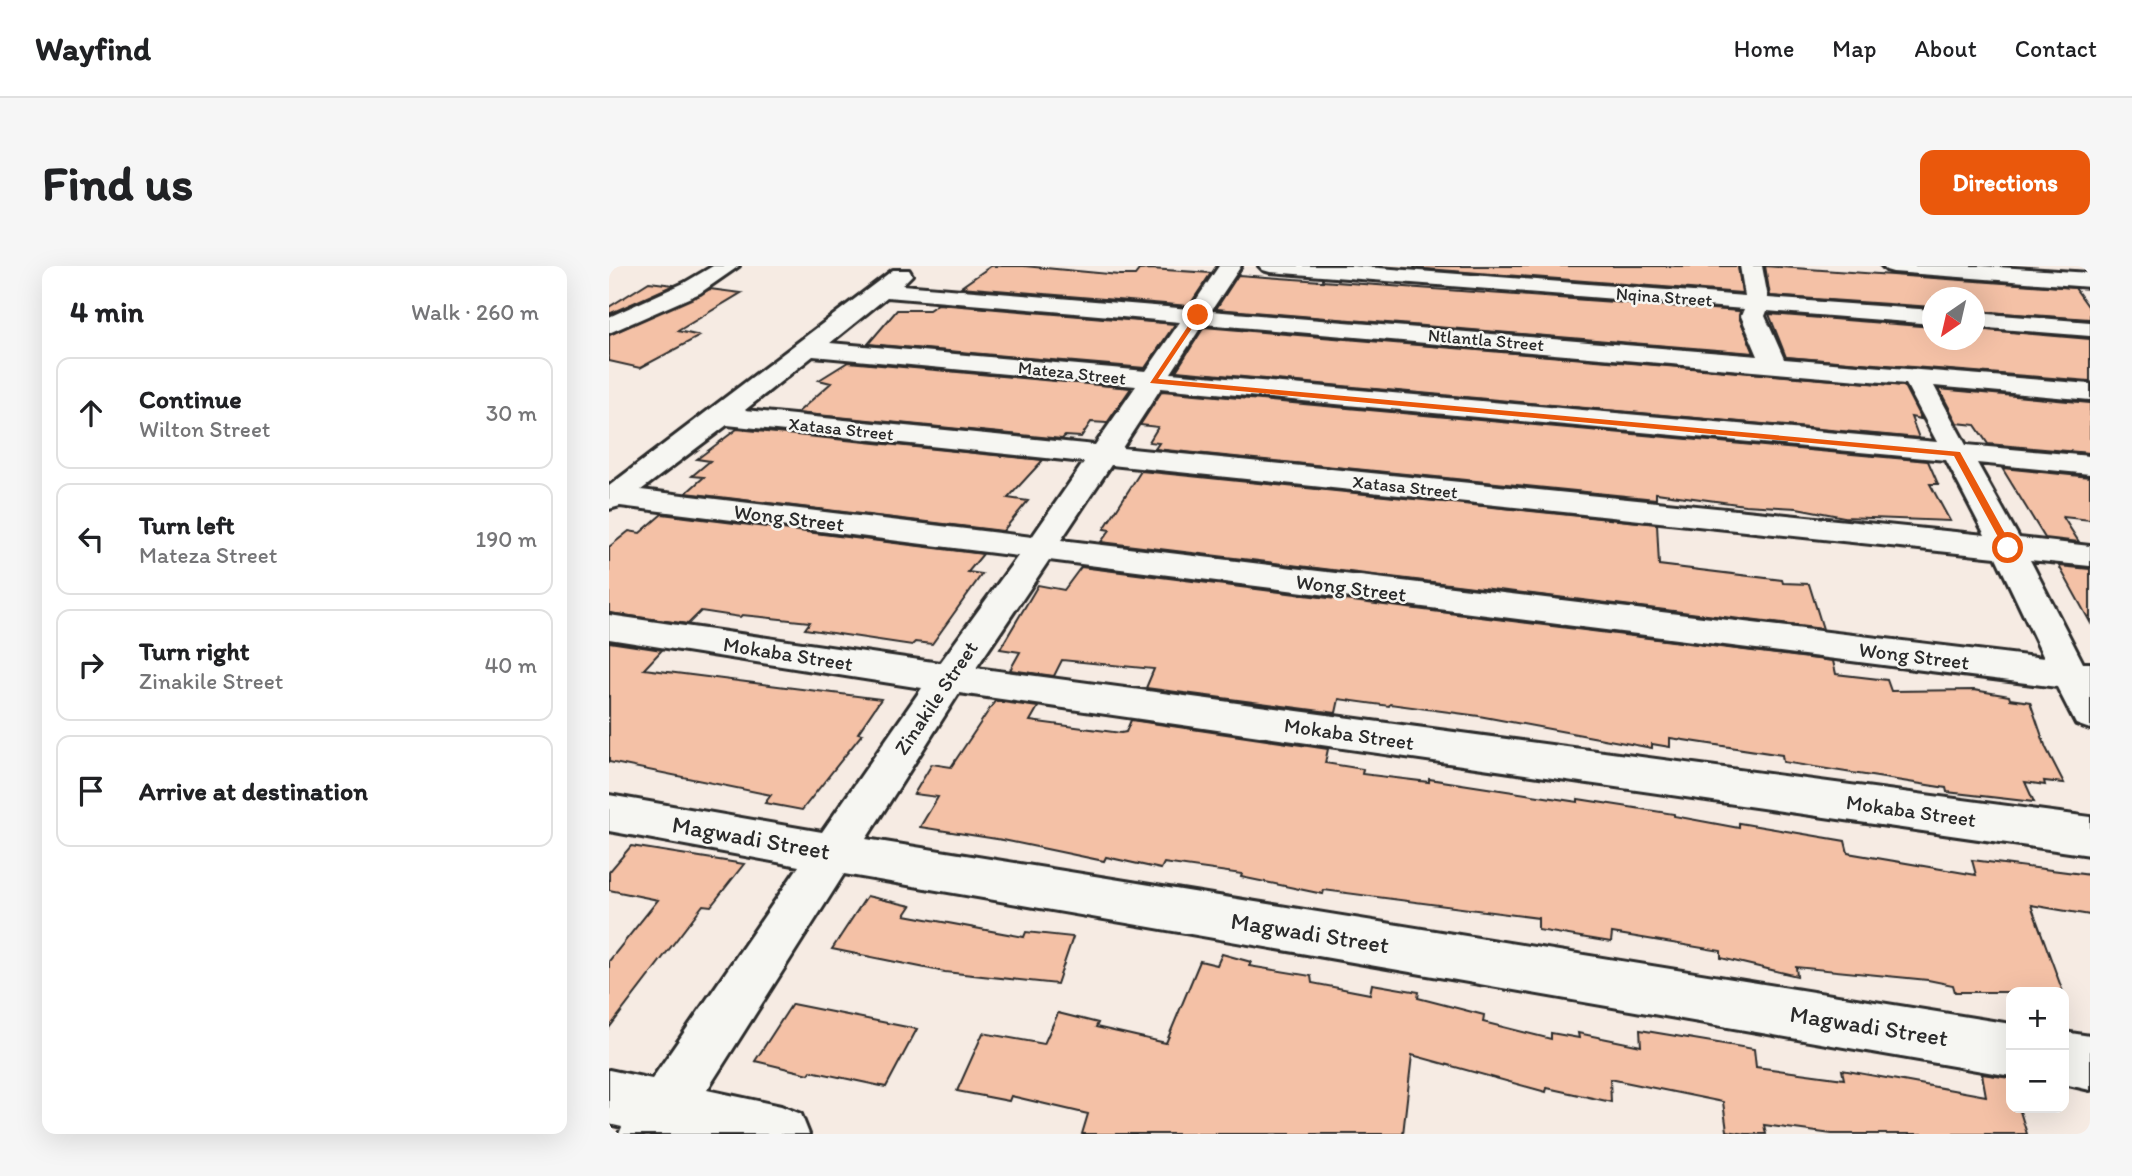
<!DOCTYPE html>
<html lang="en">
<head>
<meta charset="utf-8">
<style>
	:root { --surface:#fff; --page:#f6f6f6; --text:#202124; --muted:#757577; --line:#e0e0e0; --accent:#ea580c }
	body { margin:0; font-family:Itim,sans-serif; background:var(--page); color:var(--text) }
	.controls { position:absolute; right:21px; bottom:21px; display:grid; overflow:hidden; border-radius:14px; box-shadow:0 7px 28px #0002 }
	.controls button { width:63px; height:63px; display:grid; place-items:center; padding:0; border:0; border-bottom:2px solid var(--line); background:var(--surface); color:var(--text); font:35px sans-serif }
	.compass { position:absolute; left:1313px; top:21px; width:63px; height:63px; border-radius:50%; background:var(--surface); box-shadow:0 7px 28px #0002; rotate:214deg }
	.stop { position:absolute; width:21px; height:21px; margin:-16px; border:5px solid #ea580c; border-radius:50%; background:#fff }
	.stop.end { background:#ea580c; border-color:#fff; box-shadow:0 2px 7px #0008 }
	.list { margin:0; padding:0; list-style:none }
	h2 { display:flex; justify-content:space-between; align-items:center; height:91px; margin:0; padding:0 28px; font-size:30px }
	h2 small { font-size:23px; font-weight:400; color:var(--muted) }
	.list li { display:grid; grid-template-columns:46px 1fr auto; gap:21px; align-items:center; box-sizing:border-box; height:112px; margin:0 14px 14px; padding:0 14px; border:2px solid var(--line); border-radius:14px }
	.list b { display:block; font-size:26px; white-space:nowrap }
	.list p { margin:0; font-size:23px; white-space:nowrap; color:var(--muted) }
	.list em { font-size:23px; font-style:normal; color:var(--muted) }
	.icon { flex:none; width:38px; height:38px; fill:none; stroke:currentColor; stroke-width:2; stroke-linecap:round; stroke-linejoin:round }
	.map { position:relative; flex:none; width:1481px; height:868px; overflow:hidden; border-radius:14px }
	header { display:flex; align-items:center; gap:42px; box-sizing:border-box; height:98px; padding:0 35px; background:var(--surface); border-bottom:2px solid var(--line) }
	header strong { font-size:33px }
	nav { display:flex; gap:38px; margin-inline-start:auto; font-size:24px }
	.intro { display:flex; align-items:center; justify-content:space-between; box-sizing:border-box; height:168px; padding:0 42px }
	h1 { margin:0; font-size:49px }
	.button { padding:18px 32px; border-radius:14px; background:var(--accent); color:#fff; font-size:24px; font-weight:700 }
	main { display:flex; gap:42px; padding:0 42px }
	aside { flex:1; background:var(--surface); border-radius:14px; box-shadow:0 7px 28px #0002 }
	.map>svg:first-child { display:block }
</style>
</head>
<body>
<header>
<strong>Wayfind</strong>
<nav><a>Home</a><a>Map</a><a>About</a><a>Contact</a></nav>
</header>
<div class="intro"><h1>Find us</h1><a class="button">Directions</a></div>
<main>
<aside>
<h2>4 min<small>Walk · 260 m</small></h2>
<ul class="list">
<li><svg class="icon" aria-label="ahead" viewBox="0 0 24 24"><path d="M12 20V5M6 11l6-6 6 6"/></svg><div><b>Continue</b><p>Wilton Street</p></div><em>30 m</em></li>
<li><svg class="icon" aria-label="left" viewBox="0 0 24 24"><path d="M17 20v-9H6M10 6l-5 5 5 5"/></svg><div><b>Turn left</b><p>Mateza Street</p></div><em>190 m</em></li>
<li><svg class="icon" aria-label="right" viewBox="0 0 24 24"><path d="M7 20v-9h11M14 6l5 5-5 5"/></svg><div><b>Turn right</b><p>Zinakile Street</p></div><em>40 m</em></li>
<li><svg class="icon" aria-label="arrive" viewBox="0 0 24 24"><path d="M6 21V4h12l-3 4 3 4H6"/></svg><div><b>Arrive at destination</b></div></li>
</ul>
</aside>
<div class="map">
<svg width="1481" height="868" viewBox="0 0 1481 868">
	<rect width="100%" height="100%" fill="#f6ebe3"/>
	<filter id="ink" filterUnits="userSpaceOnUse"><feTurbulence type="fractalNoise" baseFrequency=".0143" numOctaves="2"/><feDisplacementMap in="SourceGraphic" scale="14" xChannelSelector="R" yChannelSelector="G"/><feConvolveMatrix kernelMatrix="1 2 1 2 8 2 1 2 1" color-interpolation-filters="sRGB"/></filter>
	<g filter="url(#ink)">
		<path fill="#f4c1a6" stroke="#2b2b2b" stroke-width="2" d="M 382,0 L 415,0 L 510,9 L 526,9 L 530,4 L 541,3 L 602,7 L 580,40 L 352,21 Z
			M 806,0 L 1129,0 L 1133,27 L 805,2 Z
			M 1156,0 L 1466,22 L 1481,43 L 1481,53 L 1366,45 L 1366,32 L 1324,32 L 1324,41 L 1161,30 Z
			M 629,9 L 1131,45 L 1130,51 L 1145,87 L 607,43 Z
			M 40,16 L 65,19 L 0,48 L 0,41 Z
			M 101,23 L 132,27 L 69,65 L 91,70 L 31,102 L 0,95 L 0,69 Z
			M 329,38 L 566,58 L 536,102 L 259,78 L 288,44 L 320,44 Z
			M 1160,48 L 1324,61 L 1324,74 L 1366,74 L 1366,63 L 1481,73 L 1481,115 L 1177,91 Z
			M 595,61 L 1295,120 L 1312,153 L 1302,151 L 1310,172 L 567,105 Z
			M 239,96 L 522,122 L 498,157 L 482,156 L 472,171 L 456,170 L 453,173 L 188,147 L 222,117 L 210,114 Z
			M 1330,123 L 1481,137 L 1481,187 L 1379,178 L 1366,159 L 1348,157 Z
			M 553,125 L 1319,195 L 1329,218 L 1321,218 L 1341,255 L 1235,251 L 1188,242 L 1136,239 L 1047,227 L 1047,233 L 546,183 L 550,177 L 540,176 L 549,161 L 531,159 Z
			M 128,163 L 434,194 L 399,232 L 419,235 L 394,265 L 77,227 L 95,211 L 83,210 L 101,195 L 88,193 Z
			M 1393,202 L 1481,211 L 1481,254 L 1454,251 L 1470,276 L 1436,272 Z
			M 532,205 L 1048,258 L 1050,299 L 1173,314 L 1174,317 L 1200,318 L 1214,363 L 492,276 L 501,264 L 495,263 Z
			M 53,248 L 374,288 L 359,306 L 373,308 L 323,378 L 306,376 L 303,379 L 196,363 L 201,356 L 133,349 L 131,351 L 92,345 L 79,358 L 0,347 L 0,281 L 20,265 L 31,267 Z
			M 1450,300 L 1481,303 L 1481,356 Z
			M 472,301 L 1224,395 L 1227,408 L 1278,414 L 1282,425 L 1365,424 L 1400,430 L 1401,433 L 1421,436 L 1437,482 L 1455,517 L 1435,515 L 1436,519 L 1416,516 L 1425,536 L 1338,526 L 1337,522 L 1174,496 L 1173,489 L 1061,472 L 1061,481 L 1043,478 L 1043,482 L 870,450 L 781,438 L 780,440 L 730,433 L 727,447 L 537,422 L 545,403 L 453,394 L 445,410 L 401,404 L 411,386 L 391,383 L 429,319 L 455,324 Z
			M 0,376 L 53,384 L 35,403 L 272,433 L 249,467 L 253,468 L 193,544 L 156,537 L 162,529 L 0,496 Z
			M 386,435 L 429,441 L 421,455 L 512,467 L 517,466 L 522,454 L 719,483 L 716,497 L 754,503 L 753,508 L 820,516 L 820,513 L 969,536 L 969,533 L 1065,548 L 1065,550 L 1130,562 L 1130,557 L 1236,575 L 1239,587 L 1367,609 L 1363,594 L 1481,609 L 1481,649 L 1422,639 L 1454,726 L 1346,726 L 1344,719 L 1319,714 L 1187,701 L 1188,710 L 1112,692 L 1112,685 L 1003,667 L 1002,676 L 929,664 L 929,652 L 715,624 L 714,628 L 632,611 L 633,608 L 555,597 L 552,603 L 497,591 L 495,595 L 394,574 L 311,561 L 329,531 L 305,528 L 323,498 L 342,501 Z
			M 22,580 L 135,598 L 102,640 L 94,639 L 0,762 L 0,695 L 49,634 L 0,624 L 0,606 Z
			M 258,630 L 302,640 L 296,649 L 415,671 L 417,666 L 464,671 L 448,718 L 336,706 L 223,683 Z
			M 613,688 L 642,696 L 640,700 L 702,710 L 703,717 L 761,728 L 763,718 L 810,726 L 809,732 L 875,749 L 874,756 L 942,773 L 942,767 L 970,772 L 969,767 L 1032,780 L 1031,764 L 1145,783 L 1147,801 L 1235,813 L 1233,804 L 1377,830 L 1373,808 L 1401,812 L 1402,842 L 1410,842 L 1418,868 L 1223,868 L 1155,859 L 1157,868 L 1137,868 L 1118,865 L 1114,836 L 1001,813 L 1002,836 L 938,822 L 937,826 L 803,789 L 794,868 L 473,868 L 479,848 L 402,830 L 400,835 L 348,825 L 374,767 L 435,778 L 449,747 L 489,757 L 487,761 L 557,777 L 591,695 L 608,699 Z
			M 183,738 L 308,763 L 277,821 L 202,805 L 200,808 L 146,795 Z"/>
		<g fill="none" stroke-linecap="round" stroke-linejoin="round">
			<g stroke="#2b2b2b" stroke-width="6">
				<path id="minor" d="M 104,0 L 130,0 L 91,27 L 0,67 L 0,51 L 75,17 Z
					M 610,0 L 632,0 L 602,45 L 1149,90 L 1132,50 L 1135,43 L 661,6 L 654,4 L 650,0 L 744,0 L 1136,30 L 1131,0 L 1153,0 L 1159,32 L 1324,44 L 1324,58 L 1158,45 L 1156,50 L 1175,93 L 1481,118 L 1481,134 L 1325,120 L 1357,179 L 1481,190 L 1481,208 L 1368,197 L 1410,272 L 1481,280 L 1481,300 L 1421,294 L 1474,397 L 1481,397 L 1481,463 L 1467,458 L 1448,421 L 440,294 L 367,402 L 1481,551 L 1481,589 L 350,427 L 257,573 L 1402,758 L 1402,810 L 235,608 L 98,824 L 172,840 L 192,848 L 200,868 L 10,868 L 13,861 L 0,858 L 0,804 L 43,813 L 190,600 L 0,565 L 0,529 L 213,566 L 313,422 L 0,373 L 0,349 L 331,397 L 409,290 L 11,240 L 0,243 L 0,220 L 284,4 L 300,4 L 303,9 L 293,19 L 581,43 ZM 278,31 L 571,56 L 537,105 L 221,77 ZM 594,58 L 1297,118 L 1328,176 L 562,107 ZM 204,90 L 527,120 L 486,179 L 136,144 ZM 552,122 L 1337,194 L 1376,269 L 513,182 ZM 118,159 L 475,196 L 423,271 L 32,224 ZM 502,199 L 1387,291 L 1435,392 L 452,274 Z
					M 1273,0 L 1374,0 L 1481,7 L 1481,21 L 1284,6 L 1277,4 Z
					M 1366,47 L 1481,56 L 1481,70 L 1366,61 Z
					M 1455,766 L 1481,770 L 1481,824 L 1455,818 Z"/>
			</g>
			<use href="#minor" fill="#f6f6f2" fill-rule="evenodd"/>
		</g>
	</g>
	<path fill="#ea580c" d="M 587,48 L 592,49 L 549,113 L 1351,186 L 1404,282 L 1399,285 L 1395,282 L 1345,190 L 541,117 Z"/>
	<g text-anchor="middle" stroke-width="5" stroke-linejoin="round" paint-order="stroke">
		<g font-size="18" fill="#2b2b2b" stroke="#f6f6f2">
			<text transform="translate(1055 31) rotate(4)" y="6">Nqina Street</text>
			<text transform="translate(877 74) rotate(5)" y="6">Ntlantla Street</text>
			<text transform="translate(463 107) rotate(6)" y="6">Mateza Street</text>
			<text transform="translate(232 163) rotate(6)" y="6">Xatasa Street</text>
			<text transform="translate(796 221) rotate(6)" y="6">Xatasa Street</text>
		</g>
		<g font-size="21" fill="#2b2b2b" stroke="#f6f6f2">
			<text transform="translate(180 252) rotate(7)" y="7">Wong Street</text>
			<text transform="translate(742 322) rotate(7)" y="7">Wong Street</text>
			<text transform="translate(179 388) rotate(9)" y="7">Mokaba Street</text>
			<text transform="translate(1305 390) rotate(7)" y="7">Wong Street</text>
			<text transform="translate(327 432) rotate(-56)" y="7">Zinakile Street</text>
			<text transform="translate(740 468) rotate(8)" y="7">Mokaba Street</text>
			<text transform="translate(1302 545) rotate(8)" y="7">Mokaba Street</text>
		</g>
		<g font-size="24" fill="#2b2b2b" stroke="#f6f6f2">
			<text transform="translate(142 572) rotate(10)" y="8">Magwadi Street</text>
			<text transform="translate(701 667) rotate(9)" y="8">Magwadi Street</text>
			<text transform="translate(1260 760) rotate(9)" y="8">Magwadi Street</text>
		</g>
	</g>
</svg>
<div class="controls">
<button>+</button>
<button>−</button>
</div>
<svg class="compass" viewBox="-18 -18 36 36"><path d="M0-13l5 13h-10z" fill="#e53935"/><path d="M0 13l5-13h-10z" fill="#757577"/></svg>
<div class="stop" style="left:1399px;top:282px"></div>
<div class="stop end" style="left:589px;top:49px"></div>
</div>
</main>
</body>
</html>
